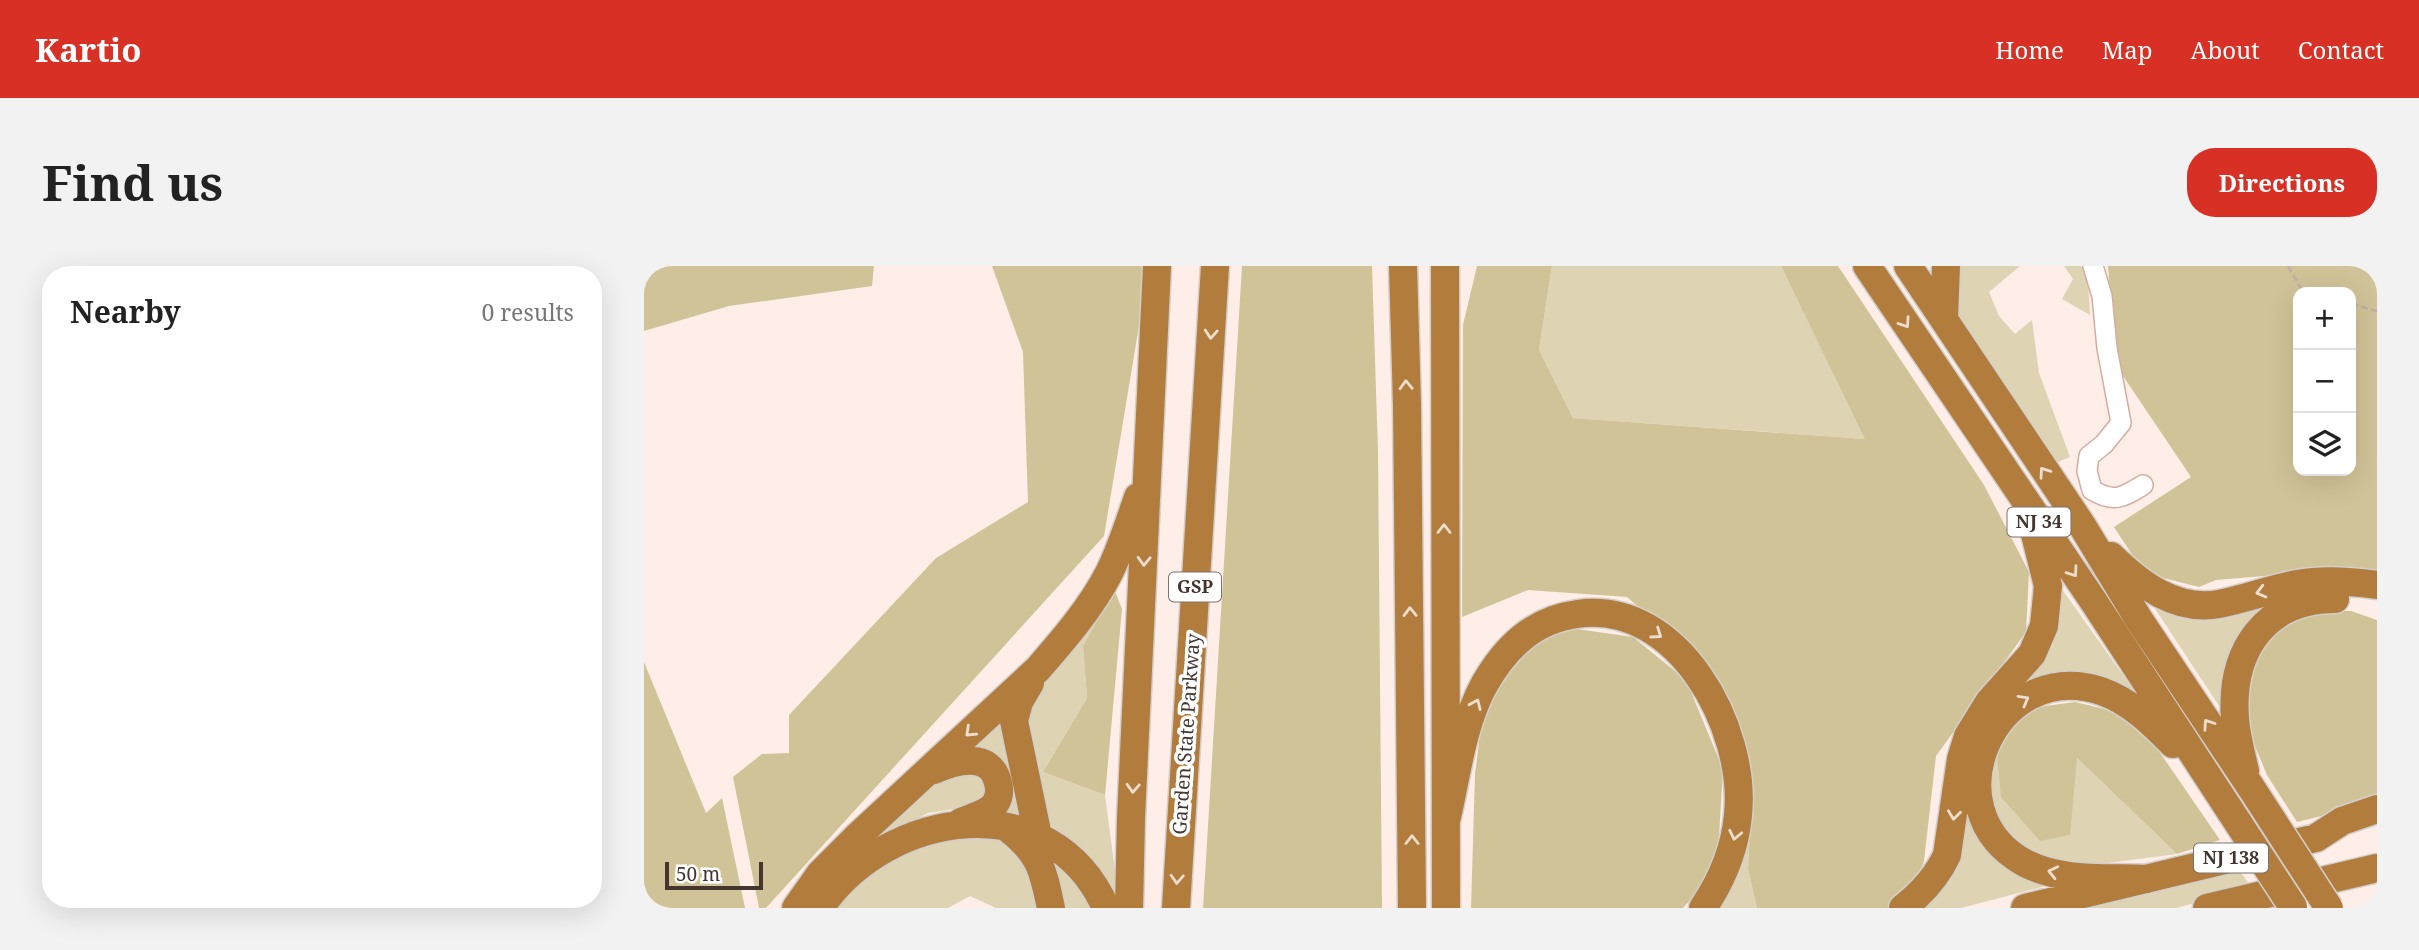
<!DOCTYPE html>
<html lang="en">
<head>
<meta charset="utf-8">
<style>
	:root { --surface:#fff; --page:#f2f2f2; --text:#222; --muted:#767676; --line:#e0e0e0; --accent:#d93025 }
	body { margin:0; font-family:"Noto Serif",serif; background:var(--page); color:var(--text) }
	.controls { position:absolute; right:21px; top:21px; display:grid; overflow:hidden; border-radius:14px; box-shadow:0 7px 28px #0002 }
	.controls button { width:63px; height:63px; display:grid; place-items:center; padding:0; border:0; border-bottom:2px solid var(--line); background:var(--surface); color:var(--text); font:35px sans-serif }
	.scale { position:absolute; left:21px; bottom:18px; width:98px; box-sizing:border-box; padding-left:7px; border:4px solid #44352f; border-top:0; font-size:19px; line-height:24px; white-space:nowrap; color:#44352f; -webkit-text-stroke:5px #fff; paint-order:stroke }
	.list { margin:0; padding:0; list-style:none }
	h2 { display:flex; justify-content:space-between; align-items:center; height:91px; margin:0; padding:0 28px; font-size:30px }
	h2 small { font-size:23px; font-weight:400; color:var(--muted) }
	.icon { flex:none; width:38px; height:38px; fill:none; stroke:currentColor; stroke-width:2; stroke-linecap:round; stroke-linejoin:round }
	.map { position:relative; flex:none; width:1733px; height:642px; overflow:hidden; border-radius:28px }
	header { display:flex; align-items:center; gap:42px; box-sizing:border-box; height:98px; padding:0 35px; background:var(--accent); color:#fff }
	header strong { font-size:33px }
	nav { display:flex; gap:38px; margin-inline-start:auto; font-size:24px }
	.intro { display:flex; align-items:center; justify-content:space-between; box-sizing:border-box; height:168px; padding:0 42px }
	h1 { margin:0; font-size:49px }
	.button { padding:18px 32px; border-radius:28px; background:var(--accent); color:#fff; font-size:24px; font-weight:700 }
	main { display:flex; gap:42px; padding:0 42px }
	aside { flex:1; background:var(--surface); border-radius:28px; box-shadow:0 7px 28px #0002 }
	.map>svg:first-child { display:block }
</style>
</head>
<body>
<header>
<strong>Kartio</strong>
<nav><a>Home</a><a>Map</a><a>About</a><a>Contact</a></nav>
</header>
<div class="intro"><h1>Find us</h1><a class="button">Directions</a></div>
<main>
<aside>
<h2>Nearby<small>0 results</small></h2>
<ul class="list">
</ul>
</aside>
<div class="map">
<svg width="1733" height="642" viewBox="0 0 1733 642">
	<rect width="100%" height="100%" fill="#feeee7"/>
	<path fill="#ded4b4" d="M 908,0 L 1137,0 L 1222,173 L 929,152 L 895,84 Z
		M 1312,0 L 1376,0 L 1345,26 L 1355,50 L 1371,68 L 1388,54 L 1395,107 L 1426,191 L 1412,197 L 1307,42 Z
		M 1420,0 L 1437,0 L 1444,12 L 1446,49 L 1418,33 L 1429,13 Z
		M 1415,319 L 1491,426 L 1451,414 L 1367,429 L 1409,380 Z
		M 470,323 L 439,380 L 443,432 L 399,506 L 461,529 L 476,642 L 399,566 L 378,460 L 384,433 Z
		M 1504,332 L 1643,334 L 1581,449 Z
		M 362,445 L 386,561 L 356,552 L 366,539 L 367,510 L 345,486 L 316,487 Z
		M 1352,477 L 1432,491 L 1533,588 L 1456,598 L 1424,600 L 1387,592 L 1358,566 L 1343,522 Z
		M 320,506 L 337,511 L 346,526 L 324,541 L 284,547 L 226,578 L 259,541 L 298,512 Z
		M 1322,520 L 1405,619 L 1317,642 L 1271,642 Z
		M 1106,560 L 1104,603 L 1113,642 L 1074,642 L 1081,634 Z
		M 327,570 L 367,575 L 387,592 L 397,642 L 352,642 L 326,630 L 304,642 L 193,642 L 214,616 L 268,581 Z
		M 407,593 L 441,629 L 447,642 L 417,642 Z
		M 1592,600 L 1608,622 L 1532,642 L 1426,642 Z"/>
	<path fill="#d1c398" fill-rule="evenodd" d="M 0,0 L 230,0 L 228,20 L 85,40 L 0,65 Z
		M 348,0 L 505,0 L 460,270 L 122,642 L 115,642 L 89,511 L 118,488 L 145,487 L 145,449 L 292,292 L 384,236 L 379,86 Z
		M 598,0 L 728,0 L 734,186 L 738,642 L 559,642 Z
		M 833,0 L 908,0 L 895,84 L 929,152 L 1221,173 L 1137,0 L 1194,0 L 1340,219 L 1385,306 L 1382,366 L 1292,490 L 1280,595 L 1264,638 L 1253,642 L 1113,642 L 1104,603 L 1108,522 L 1091,450 L 1071,409 L 983,331 L 884,324 L 818,351 L 819,59 Z
		M 1464,0 L 1733,0 L 1733,310 L 1690,304 L 1572,314 L 1555,321 L 1500,307 L 1470,261 L 1547,211 L 1471,98 ZM 1654,26 L 1707,26 L 1707,205 L 1654,205 Z
		M 470,323 L 478,343 L 461,529 L 399,506 L 443,432 L 439,380 Z
		M 1674,345 L 1707,345 L 1733,354 L 1733,533 L 1714,541 L 1653,556 L 1623,509 L 1606,468 L 1602,424 L 1616,380 L 1643,357 Z
		M 919,361 L 989,371 L 1042,414 L 1079,503 L 1073,604 L 1039,642 L 827,642 L 831,508 L 839,445 L 878,389 Z
		M 0,396 L 62,547 L 78,532 L 101,642 L 0,642 Z
		M 1431,436 L 1473,446 L 1508,475 L 1576,574 L 1533,588 L 1433,492 L 1426,569 L 1396,575 L 1357,531 L 1352,477 L 1387,442 Z"/>
	<g fill="none" stroke-linecap="round" stroke-linejoin="round">
		<g stroke="#d3ad9e" stroke-width="22">
			<path id="minor" d="M 1449,0 L 1458,30 L 1463,82 L 1477,157 L 1460,178 L 1445,190 L 1443,205 L 1448,224 C 1470,237 1478,232 1499,219"/>
		</g>
		<g stroke="#d2cfcd" stroke-width="31">
			<path id="highway" d="M 759,0 L 763,139 L 768,642
				M 801,0 L 802,642
				M 1223,0 L 1450,336 L 1585,543
				M 1264,0 L 1439,261 L 1494,352 L 1608,523
				M 1300,53 L 1302,0
				M 1467,290 C 1496,318 1532,346 1575,338 C 1601,333 1627,323 1653,318 C 1680,313 1706,315 1733,319
				M 386,417 L 375,436 L 370,455 L 394,570
				M 290,504 C 312,494 347,485 354,517 C 356,524 355,532 351,538 C 344,548 327,551 317,556
				M 1601,505 C 1597,487 1592,469 1591,452 C 1586,385 1621,333 1691,333
				M 803,551 C 813,507 818,460 840,419 C 861,382 889,354 933,348 C 1034,333 1103,462 1094,549 C 1091,583 1078,614 1059,642
				M 366,564 C 397,589 399,605 407,642
				M 1502,613 C 1462,611 1417,616 1381,597 C 1283,544 1350,390 1457,425 C 1486,435 1508,457 1529,478
				M 152,642 L 176,608 L 215,569 L 394,403 C 420,373 447,342 465,307 C 477,283 485,257 494,231
				M 176,642 C 243,543 407,518 462,642
				M 485,642 L 487,552 L 513,0
				M 532,642 L 571,0
				M 1259,642 C 1278,627 1293,611 1303,589 L 1317,493 L 1324,470 L 1345,436 L 1388,388 L 1400,360 L 1404,320 L 1389,260
				M 1381,642 L 1672,572 L 1698,555 L 1733,543
				M 1563,642 L 1733,602"/>
		</g>
		<path stroke="#bfafa9" stroke-width="2.5" stroke-dasharray="7 3.5" stroke-linecap="butt" d="M 1644,0 L 1658,24 L 1672,24 L 1679,26
			M 1707,38 L 1733,45"/>
		<use href="#minor" stroke="#fff" stroke-width="19"/>
		<use href="#highway" stroke="#b27c3c" stroke-width="28"/>
		<g stroke="#d2cfcd" stroke-width="31" stroke-linecap="butt">
			<path id="highway-bridge" d="M 1608,523 L 1685,642
				M 1585,543 L 1649,641"/>
		</g>
		<use href="#highway-bridge" stroke="#b27c3c" stroke-width="28"/>
	</g>
	<defs><path id="oneway-chevron" d="M-2-3.5L2.5 0L-2 3.5" fill="none" stroke-width="1.6" stroke-linecap="round" stroke-linejoin="round" transform="scale(1.75)"/></defs>
	<g stroke="#ecdece">
		<use href="#oneway-chevron" transform="translate(1261 57) rotate(56)"/>
		<use href="#oneway-chevron" transform="translate(567 68) rotate(94)"/>
		<use href="#oneway-chevron" transform="translate(762 119) rotate(-92)"/>
		<use href="#oneway-chevron" transform="translate(1400 206) rotate(-125)"/>
		<use href="#oneway-chevron" transform="translate(800 263) rotate(-90)"/>
		<use href="#oneway-chevron" transform="translate(500 295) rotate(92)"/>
		<use href="#oneway-chevron" transform="translate(1429 306) rotate(55)"/>
		<use href="#oneway-chevron" transform="translate(1617 326) rotate(165)"/>
		<use href="#oneway-chevron" transform="translate(766 346) rotate(-91)"/>
		<use href="#oneway-chevron" transform="translate(1013 368) rotate(35)"/>
		<use href="#oneway-chevron" transform="translate(1380 434) rotate(-29)"/>
		<use href="#oneway-chevron" transform="translate(832 438) rotate(-66)"/>
		<use href="#oneway-chevron" transform="translate(1564 458) rotate(-124)"/>
		<use href="#oneway-chevron" transform="translate(326 466) rotate(137)"/>
		<use href="#oneway-chevron" transform="translate(489 522) rotate(93)"/>
		<use href="#oneway-chevron" transform="translate(1310 549) rotate(97)"/>
		<use href="#oneway-chevron" transform="translate(1091 569) rotate(102)"/>
		<use href="#oneway-chevron" transform="translate(768 574) rotate(-90)"/>
		<use href="#oneway-chevron" transform="translate(1409 606) rotate(-167)"/>
		<use href="#oneway-chevron" transform="translate(533 613) rotate(93)"/>
	</g>
	<g text-anchor="middle" stroke-width="7" stroke-linejoin="round" paint-order="stroke">
		<g fill="#fff" stroke="#7c726d" stroke-width="2">
			<rect x="1363.5" y="241.5" width="63" height="29" rx="5"/>
			<rect x="525" y="306.5" width="52" height="29" rx="5"/>
			<rect x="1550" y="577.5" width="74" height="29" rx="5"/>
		</g>
		<g font-size="18" font-weight="bold" fill="#44352f">
			<text x="1395" y="262">NJ 34</text>
			<text x="551" y="327">GSP</text>
			<text x="1587" y="598">NJ 138</text>
		</g>
		<g font-size="19" fill="#44352f" stroke="#fff">
			<text transform="translate(542 468) rotate(-86)" y="7">Garden State Parkway</text>
		</g>
	</g>
</svg>
<div class="controls">
<button>+</button>
<button>−</button>
<button><svg class="icon" aria-label="layers" viewBox="0 0 24 24"><path d="M12 4l9 5-9 5-9-5zM3 14l9 5 9-5"/></svg></button>
</div>
<div class="scale">50 m</div>
</div>
</main>
</body>
</html>
